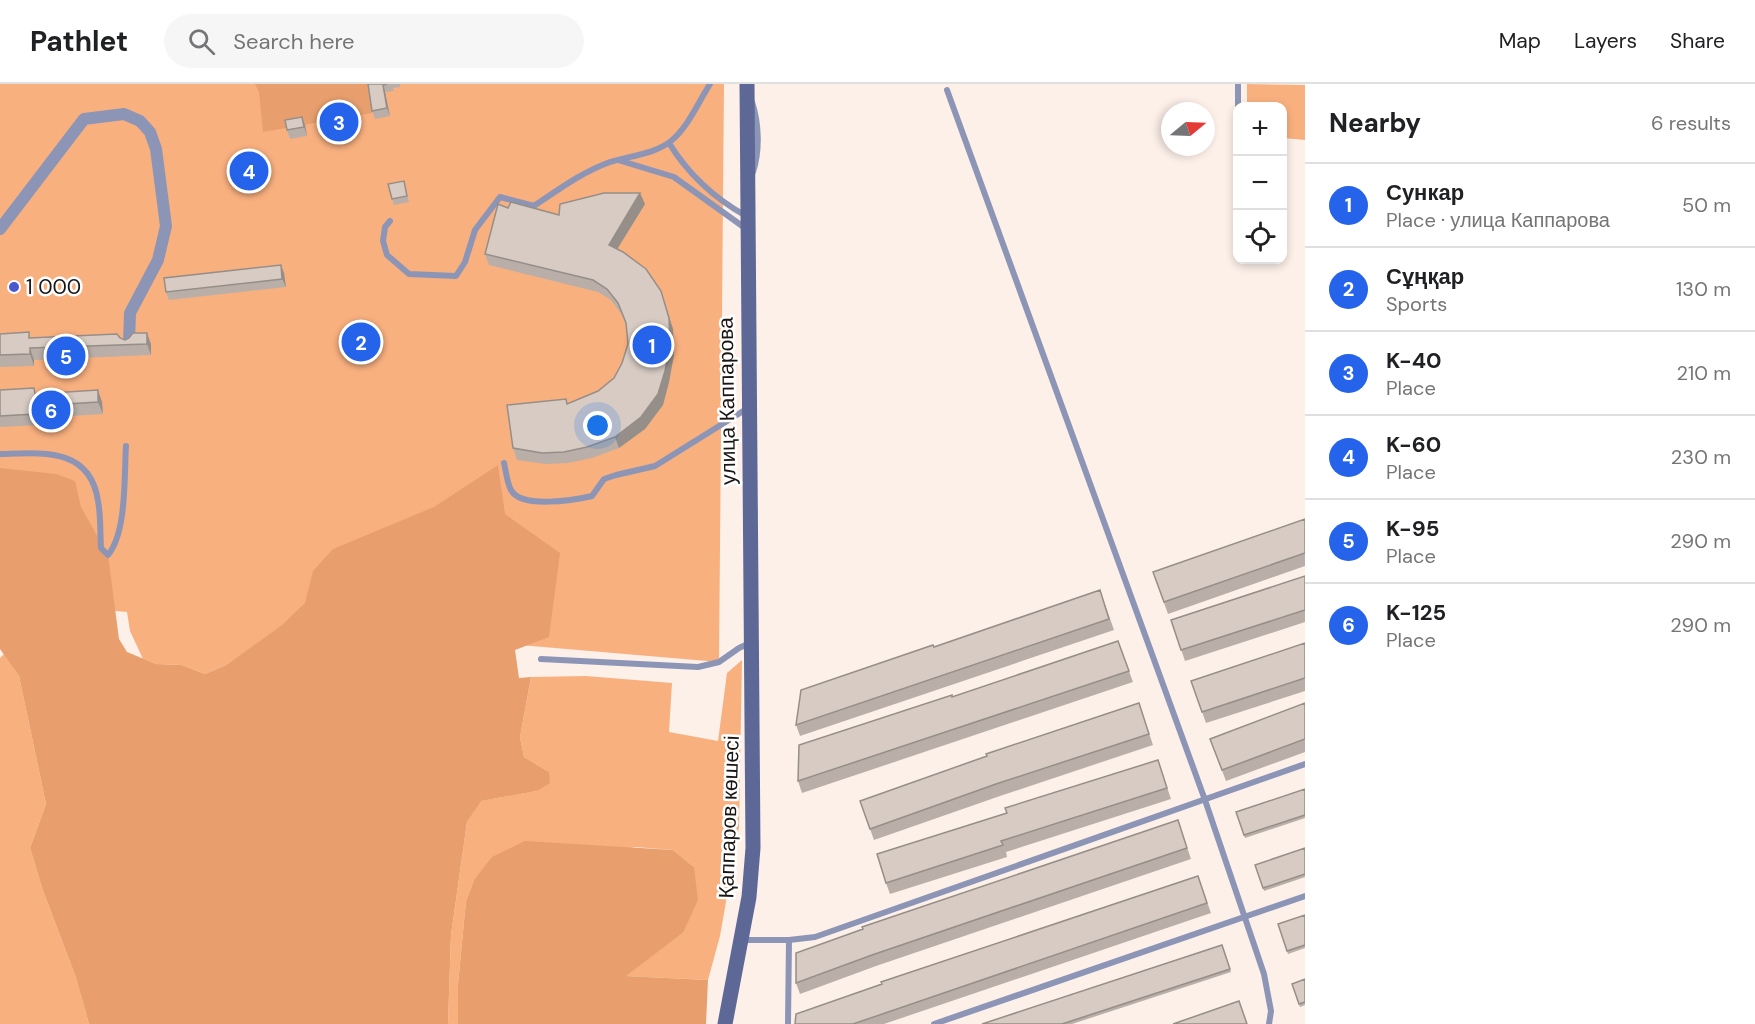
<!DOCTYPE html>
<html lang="en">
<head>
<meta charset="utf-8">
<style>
	:root { --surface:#fff; --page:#f6f6f6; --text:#202124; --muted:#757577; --line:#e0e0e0; --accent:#2563eb }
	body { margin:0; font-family:"DM Sans",sans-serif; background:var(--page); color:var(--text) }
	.controls { position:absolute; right:18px; top:18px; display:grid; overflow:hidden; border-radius:12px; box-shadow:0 3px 9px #0003 }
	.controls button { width:54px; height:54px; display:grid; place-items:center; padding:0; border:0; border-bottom:2px solid var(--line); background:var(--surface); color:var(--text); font:30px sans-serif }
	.compass { position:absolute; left:1161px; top:18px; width:54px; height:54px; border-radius:50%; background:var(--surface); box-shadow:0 3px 9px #0003; rotate:71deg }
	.you { position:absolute; left:598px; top:342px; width:21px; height:21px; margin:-15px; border:4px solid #fff; border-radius:50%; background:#1a73e8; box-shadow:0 0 0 9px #1a73e833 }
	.badge { display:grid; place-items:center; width:39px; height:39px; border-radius:50%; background:var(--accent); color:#fff; font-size:20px; font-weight:700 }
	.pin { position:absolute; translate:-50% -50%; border:3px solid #fff; box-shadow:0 2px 6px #0006 }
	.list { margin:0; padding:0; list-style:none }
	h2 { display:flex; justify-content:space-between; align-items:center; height:78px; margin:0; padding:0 24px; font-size:26px }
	h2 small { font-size:20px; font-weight:400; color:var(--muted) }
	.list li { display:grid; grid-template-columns:39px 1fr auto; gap:18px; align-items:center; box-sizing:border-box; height:84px; padding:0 24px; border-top:2px solid var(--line) }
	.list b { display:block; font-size:22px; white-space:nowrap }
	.list p { margin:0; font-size:20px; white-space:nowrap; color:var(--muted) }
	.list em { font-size:20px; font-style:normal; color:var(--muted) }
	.icon { flex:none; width:33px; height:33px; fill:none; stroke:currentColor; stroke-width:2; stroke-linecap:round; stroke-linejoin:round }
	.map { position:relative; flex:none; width:1305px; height:940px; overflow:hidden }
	header { display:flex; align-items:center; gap:36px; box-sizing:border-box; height:84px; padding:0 30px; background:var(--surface); border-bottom:2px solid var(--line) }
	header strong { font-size:28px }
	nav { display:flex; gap:33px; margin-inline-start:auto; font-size:21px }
	.search { width:420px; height:54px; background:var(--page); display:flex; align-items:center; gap:15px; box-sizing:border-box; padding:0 21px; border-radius:33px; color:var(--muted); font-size:22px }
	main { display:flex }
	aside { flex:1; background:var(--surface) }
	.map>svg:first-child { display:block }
</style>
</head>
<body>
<header>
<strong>Pathlet</strong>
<div class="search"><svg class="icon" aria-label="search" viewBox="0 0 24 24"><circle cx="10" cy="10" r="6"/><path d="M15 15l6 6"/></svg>Search here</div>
<nav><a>Map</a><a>Layers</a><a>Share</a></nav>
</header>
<main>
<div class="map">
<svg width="1305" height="940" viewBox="0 0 1305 940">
	<rect width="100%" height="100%" fill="#fdf0e9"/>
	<path fill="#f9b07f" d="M 0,0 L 724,0 L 719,578 L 283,541 L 226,581 L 205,590 L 182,581 L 156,580 L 143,575 L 130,547 L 127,528 L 0,517 Z
		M 1247,0 L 1305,1 L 1305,56 L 1283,54 L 1282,22 L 1247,22 Z
		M 4,570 L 19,592 L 46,720 L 30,764 L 42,804 L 75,891 L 89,940 L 0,940 L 0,574 Z
		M 742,576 L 739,743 L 720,852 L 708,896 L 625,892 L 683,849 L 694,783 L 673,766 L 635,763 L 474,796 L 466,817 L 458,900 L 458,940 L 448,940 L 451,851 L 467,738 L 480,717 L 537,707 L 549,688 L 524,673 L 520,653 L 531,593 L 586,592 L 672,599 L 669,648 L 718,657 L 727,589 Z"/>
	<path fill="#e89f6d" d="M 255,0 L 370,0 L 372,29 L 263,48 L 259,8 Z
		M 498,381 L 505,430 L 560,469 L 549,553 L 515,566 L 519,594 L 531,593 L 520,653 L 524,673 L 549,688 L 550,699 L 537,707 L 481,717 L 467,738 L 451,851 L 448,940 L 89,940 L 75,891 L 42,804 L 30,764 L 46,720 L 19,592 L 0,565 L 0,384 L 56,390 L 75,397 L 81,423 L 108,471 L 119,555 L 127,568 L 156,580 L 182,581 L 205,590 L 226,581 L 282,541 L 305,519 L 313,487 L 333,465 L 434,423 Z
		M 525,757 L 673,766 L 694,783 L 698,816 L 683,849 L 626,892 L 708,896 L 706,940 L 458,940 L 458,900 L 466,817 L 474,796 L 492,773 Z"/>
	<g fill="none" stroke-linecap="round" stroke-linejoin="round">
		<path stroke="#8d95b6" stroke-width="6" d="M 947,6 L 1205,716 L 1264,890 L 1271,927 L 1269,940
			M 752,18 C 759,39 760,67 753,88
			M 1238,22 L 1238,0
			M 669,59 C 688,90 714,114 746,132
			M 618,76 L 674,93 L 745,144
			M 390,137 L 385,143 L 383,157 L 387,171 L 409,190 L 456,192 L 465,178 L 475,146 L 500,113 L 534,122 C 558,106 582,88 610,78 C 629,72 655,70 671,57 C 688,43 698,19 710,0
			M 0,370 C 42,369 90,363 98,417 C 101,432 100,449 101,464 L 108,471 C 127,448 124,392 126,362
			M 504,379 C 506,387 507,399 511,406 C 521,425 575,416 592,412 L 604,395 L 616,391 L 655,382 L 748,324
			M 541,575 L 698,583 L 719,578 L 739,564 L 750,559
			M 742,856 L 789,856 L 815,853 L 1305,680
			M 788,940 L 789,856
			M 934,940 L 1305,812"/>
		<path stroke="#8d95b6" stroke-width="12" d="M 0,145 L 84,35 L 124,30 L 140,37 L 150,48 L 156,65 L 166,142 L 158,176 L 130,229 L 129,259"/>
		<path stroke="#5e6897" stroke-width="15" d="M 725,940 L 749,813 L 753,764 L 747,0"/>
	</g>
	<path fill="#b9afa8" d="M 368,0 L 400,0 L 400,3 L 393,4 L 394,7 L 385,8 L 390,32 L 375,35 L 372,27 Z
		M 302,33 L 305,41 L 307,52 L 290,55 L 287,46 Z
		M 404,97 L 409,118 L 394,121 L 392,115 Z
		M 645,120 L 617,165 L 661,207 L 673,245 L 674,271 L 669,298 L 663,321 L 645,345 L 619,364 L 592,374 L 568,379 L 546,380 L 517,376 L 513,364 L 567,320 L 598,307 L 614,294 L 622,279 L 628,260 L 626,240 L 622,231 L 611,216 L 598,208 L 489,181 L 485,170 L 508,124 L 559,131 Z
		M 281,181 L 284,189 L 286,203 L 169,216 L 166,208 Z
		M 0,250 L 31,254 L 120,254 L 151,260 L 151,271 L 34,276 L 34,282 L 0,283 Z
		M 0,306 L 37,310 L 98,306 L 102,318 L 103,330 L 39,334 L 39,341 L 0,343 Z
		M 1305,435 L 1305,482 L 1168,530 L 1153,488 Z
		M 1305,492 L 1305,538 L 1185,577 L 1171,536 Z
		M 1100,506 L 1114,546 L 800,652 L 796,641 L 934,563 Z
		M 1118,557 L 1133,598 L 802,709 L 798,697 L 952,613 Z
		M 1305,559 L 1305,607 L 1206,639 L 1191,597 Z
		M 1139,619 L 1153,661 L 1000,712 L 874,756 L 860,717 Z
		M 1305,619 L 1305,668 L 1226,697 L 1210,655 Z
		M 1158,676 L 1171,715 L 1006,768 L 1007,773 L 890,810 L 886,799 L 1007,729 Z
		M 1305,705 L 1305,734 L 1245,754 L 1236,728 Z
		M 1178,736 L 1191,775 L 876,882 L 800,910 L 796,899 Z
		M 1305,764 L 1305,793 L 1264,807 L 1255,781 Z
		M 1198,792 L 1211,829 L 884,940 L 795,940 Z
		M 1305,831 L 1305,864 L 1288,870 L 1278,840 Z
		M 1222,861 L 1231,888 L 1072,940 L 982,940 Z
		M 1305,895 L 1305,921 L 1300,923 L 1292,900 Z"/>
	<path fill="#968e88" d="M 383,1 L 385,8 L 390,32 L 387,24 Z
		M 302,33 L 305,41 L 307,52 L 304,43 Z
		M 640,109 L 645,120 L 613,172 L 609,161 Z
		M 281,181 L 284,189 L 286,203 L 282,195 Z
		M 661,207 L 673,245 L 674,271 L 669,298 L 663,321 L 645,345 L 619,364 L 615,353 Z
		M 147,249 L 151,260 L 151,271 L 147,260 Z
		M 30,264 L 34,276 L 34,282 L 30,270 Z
		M 98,306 L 102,318 L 103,330 L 98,318 Z
		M 35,322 L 39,334 L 39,341 L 35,330 Z"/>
	<path fill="#d7cbc3" stroke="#968e88" stroke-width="1.5" d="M 368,0 L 387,0 L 383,1 L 387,24 L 372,27 Z
		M 302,33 L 304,43 L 287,46 L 285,36 Z
		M 404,97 L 407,112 L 392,115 L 388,100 Z
		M 604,109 L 640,109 L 609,161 L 623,168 L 646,185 L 661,207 L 669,234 L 670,260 L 665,287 L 658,310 L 641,333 L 615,353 L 587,363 L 564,368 L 542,369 L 513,364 L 507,321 L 566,315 L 567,320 L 598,307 L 614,294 L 622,279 L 628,260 L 626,239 L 618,219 L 607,205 L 593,196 L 485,170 L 498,120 L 508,124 L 511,118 L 559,131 L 560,120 Z
		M 281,181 L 282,195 L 166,208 L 164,194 Z
		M 29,248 L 29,254 L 117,250 L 120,254 L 125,256 L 129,254 L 133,249 L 147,249 L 147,260 L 30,264 L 30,270 L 0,271 L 0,250 Z
		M 34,304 L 35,310 L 98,306 L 98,318 L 35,322 L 35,330 L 0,332 L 0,306 Z
		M 1305,435 L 1305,469 L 1164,518 L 1153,488 Z
		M 1305,492 L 1305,526 L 1181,566 L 1171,536 Z
		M 1100,506 L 1109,535 L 796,641 L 801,606 L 933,561 L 934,563 Z
		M 1118,557 L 1129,587 L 798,697 L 799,661 L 952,611 L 952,613 Z
		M 1305,559 L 1305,594 L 1202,628 L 1191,597 Z
		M 1139,619 L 1149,650 L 996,700 L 870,745 L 860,717 L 987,672 L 986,670 Z
		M 1305,619 L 1305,655 L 1222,686 L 1210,655 Z
		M 1158,676 L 1167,704 L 1001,757 L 1003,761 L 886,799 L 877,770 L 1007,729 L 1005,724 Z
		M 1305,705 L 1305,731 L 1244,751 L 1236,728 Z
		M 1178,736 L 1187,764 L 872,871 L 796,899 L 796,869 L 863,845 L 862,843 Z
		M 1305,764 L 1305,790 L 1263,804 L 1255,781 Z
		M 1198,792 L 1207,819 L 853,940 L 795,940 L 796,930 L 882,900 L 881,898 Z
		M 1305,831 L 1305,861 L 1287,867 L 1278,840 Z
		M 1222,861 L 1230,885 L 1062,940 L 982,940 Z
		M 1305,895 L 1305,918 L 1299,920 L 1292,900 Z
		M 1239,917 L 1247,940 L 1173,940 Z"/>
	<circle fill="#4b57cc" stroke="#fff" stroke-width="2" cx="14" cy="203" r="6"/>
	<g text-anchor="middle" stroke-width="5" stroke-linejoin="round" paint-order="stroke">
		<g font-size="21" fill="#191513" stroke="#fff" text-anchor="start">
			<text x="26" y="210">1 000</text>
		</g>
		<g font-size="21" fill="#191513" stroke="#fff">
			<text transform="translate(727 317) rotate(-91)" y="7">улица Каппарова</text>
			<text transform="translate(729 733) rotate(-88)" y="7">Қаппаров көшесі</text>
		</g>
	</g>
</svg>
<div class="controls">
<button>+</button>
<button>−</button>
<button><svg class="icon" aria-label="locate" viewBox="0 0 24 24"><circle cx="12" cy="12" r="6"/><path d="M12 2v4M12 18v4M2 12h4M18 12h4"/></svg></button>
</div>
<svg class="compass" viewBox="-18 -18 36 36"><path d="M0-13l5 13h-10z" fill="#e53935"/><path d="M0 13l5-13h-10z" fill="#757577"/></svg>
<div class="you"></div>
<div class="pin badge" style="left:652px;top:261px">1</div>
<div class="pin badge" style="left:361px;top:258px">2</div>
<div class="pin badge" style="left:339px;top:38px">3</div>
<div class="pin badge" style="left:249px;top:87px">4</div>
<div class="pin badge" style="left:66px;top:272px">5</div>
<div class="pin badge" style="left:51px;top:326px">6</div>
</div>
<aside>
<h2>Nearby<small>6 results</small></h2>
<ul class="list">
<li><span class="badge">1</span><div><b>Сункар</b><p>Place · улица Каппарова</p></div><em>50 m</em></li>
<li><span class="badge">2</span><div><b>Сұңқар</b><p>Sports</p></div><em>130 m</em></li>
<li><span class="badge">3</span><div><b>K-40</b><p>Place</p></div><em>210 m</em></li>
<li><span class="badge">4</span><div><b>K-60</b><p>Place</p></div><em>230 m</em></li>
<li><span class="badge">5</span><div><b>K-95</b><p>Place</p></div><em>290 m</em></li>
<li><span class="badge">6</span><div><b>K-125</b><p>Place</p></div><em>290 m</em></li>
</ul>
</aside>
</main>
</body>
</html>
